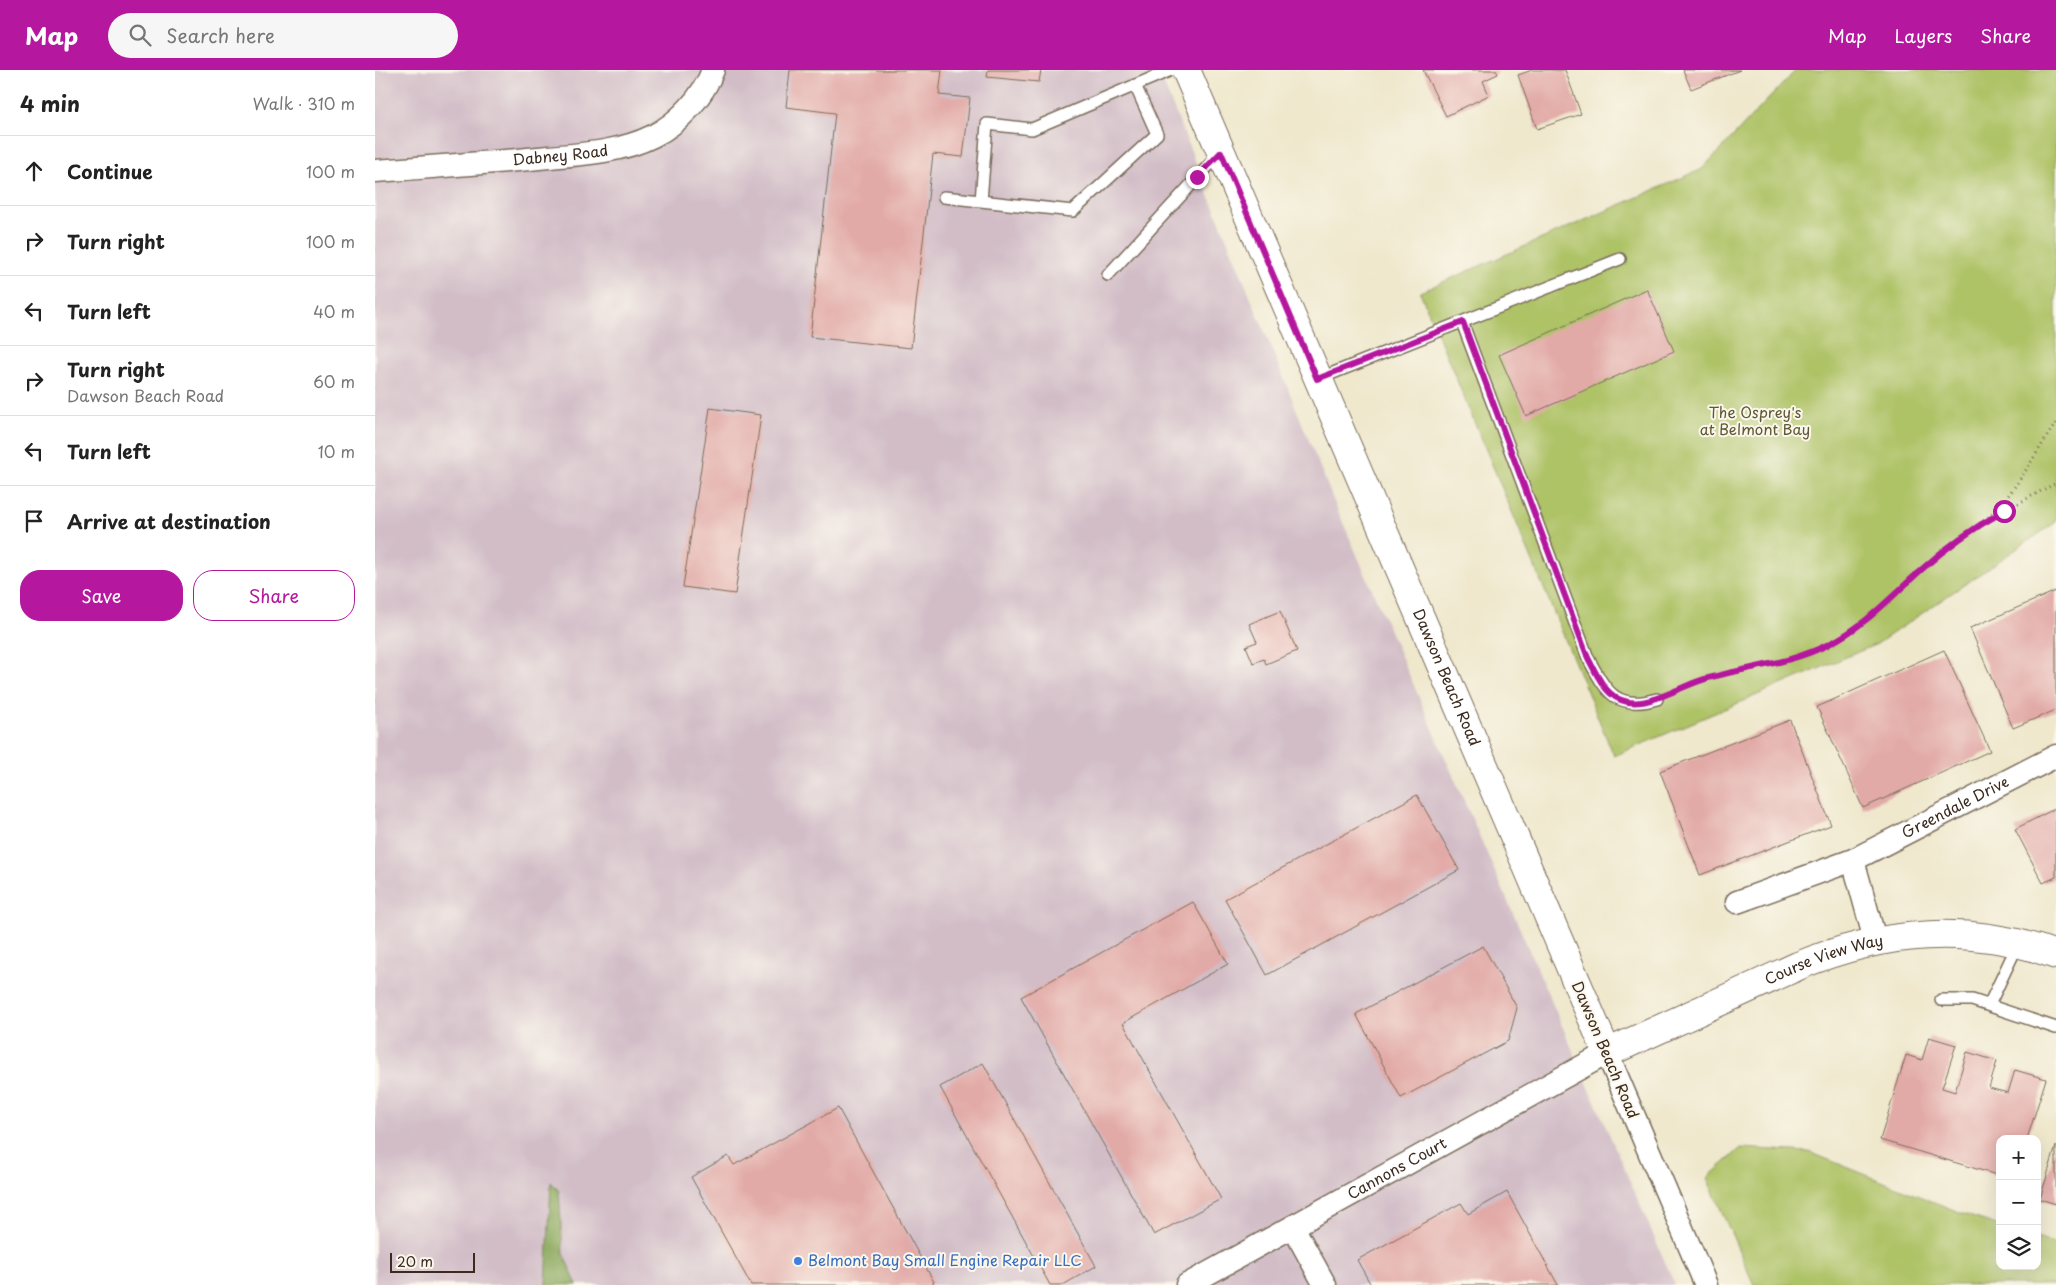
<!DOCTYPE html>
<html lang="en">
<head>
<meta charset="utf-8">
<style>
	:root { --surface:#fff; --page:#f6f6f6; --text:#222; --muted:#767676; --line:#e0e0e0; --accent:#b5179e }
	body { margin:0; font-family:"Playpen Sans",sans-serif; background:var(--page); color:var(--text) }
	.controls { position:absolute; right:15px; bottom:15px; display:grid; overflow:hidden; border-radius:10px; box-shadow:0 5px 20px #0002 }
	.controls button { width:45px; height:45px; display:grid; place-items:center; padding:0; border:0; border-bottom:1px solid var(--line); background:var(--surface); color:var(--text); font:25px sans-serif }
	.scale { position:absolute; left:15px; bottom:12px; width:85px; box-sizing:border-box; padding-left:5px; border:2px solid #3b2a1e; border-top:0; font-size:14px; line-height:18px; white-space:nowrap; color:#3b2a1e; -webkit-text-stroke:4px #fbf7ec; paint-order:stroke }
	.stop { position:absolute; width:15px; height:15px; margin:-11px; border:4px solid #b5179e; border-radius:50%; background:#fff }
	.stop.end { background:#b5179e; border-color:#fff; box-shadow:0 1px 5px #0008 }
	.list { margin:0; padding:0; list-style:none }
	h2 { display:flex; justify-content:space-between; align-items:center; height:65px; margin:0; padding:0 20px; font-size:21px }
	h2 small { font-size:16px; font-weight:400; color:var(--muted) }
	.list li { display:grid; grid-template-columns:32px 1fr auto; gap:15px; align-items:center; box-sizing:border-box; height:70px; padding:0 20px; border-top:1px solid var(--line) }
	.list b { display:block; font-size:19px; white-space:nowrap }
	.list p { margin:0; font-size:16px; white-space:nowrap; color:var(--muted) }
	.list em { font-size:16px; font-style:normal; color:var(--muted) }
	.actions { display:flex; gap:10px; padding:15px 20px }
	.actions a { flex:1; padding:11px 0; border:1px solid var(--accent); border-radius:20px; text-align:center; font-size:18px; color:var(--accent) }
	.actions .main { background:var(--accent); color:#fff }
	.icon { flex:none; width:28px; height:28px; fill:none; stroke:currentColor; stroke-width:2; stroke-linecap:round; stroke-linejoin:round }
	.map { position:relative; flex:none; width:1681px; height:1215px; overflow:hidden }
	header { display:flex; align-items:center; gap:30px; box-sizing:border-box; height:70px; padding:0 25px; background:var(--accent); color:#fff }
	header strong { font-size:24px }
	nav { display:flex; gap:28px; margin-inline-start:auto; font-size:18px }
	.search { width:350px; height:45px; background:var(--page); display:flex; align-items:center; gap:12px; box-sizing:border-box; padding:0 18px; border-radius:28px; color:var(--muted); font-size:19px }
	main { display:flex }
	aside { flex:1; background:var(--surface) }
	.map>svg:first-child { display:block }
</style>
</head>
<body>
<header>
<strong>Map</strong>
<div class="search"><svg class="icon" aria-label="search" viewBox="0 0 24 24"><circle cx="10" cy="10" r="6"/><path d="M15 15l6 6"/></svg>Search here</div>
<nav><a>Map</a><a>Layers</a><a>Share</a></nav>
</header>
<main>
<aside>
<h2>4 min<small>Walk · 310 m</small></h2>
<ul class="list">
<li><svg class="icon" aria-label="ahead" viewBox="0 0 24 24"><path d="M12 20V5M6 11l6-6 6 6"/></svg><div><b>Continue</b></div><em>100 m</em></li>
<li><svg class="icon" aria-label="right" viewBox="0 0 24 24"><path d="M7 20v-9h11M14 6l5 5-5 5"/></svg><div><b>Turn right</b></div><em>100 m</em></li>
<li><svg class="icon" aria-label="left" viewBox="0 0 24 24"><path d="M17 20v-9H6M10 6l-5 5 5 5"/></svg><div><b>Turn left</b></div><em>40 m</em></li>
<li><svg class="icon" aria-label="right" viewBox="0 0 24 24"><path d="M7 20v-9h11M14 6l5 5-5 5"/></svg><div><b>Turn right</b><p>Dawson Beach Road</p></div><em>60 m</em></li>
<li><svg class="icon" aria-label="left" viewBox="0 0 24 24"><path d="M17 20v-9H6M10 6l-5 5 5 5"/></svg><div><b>Turn left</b></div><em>10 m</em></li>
<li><svg class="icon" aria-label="arrive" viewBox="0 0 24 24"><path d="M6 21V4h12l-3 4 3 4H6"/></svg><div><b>Arrive at destination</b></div></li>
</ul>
<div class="actions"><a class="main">Save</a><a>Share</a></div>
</aside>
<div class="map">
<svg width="1681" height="1215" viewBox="0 0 1681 1215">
	<rect width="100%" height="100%" fill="#fbf7ec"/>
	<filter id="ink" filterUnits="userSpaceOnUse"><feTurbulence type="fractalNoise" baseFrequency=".02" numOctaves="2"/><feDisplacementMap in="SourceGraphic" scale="10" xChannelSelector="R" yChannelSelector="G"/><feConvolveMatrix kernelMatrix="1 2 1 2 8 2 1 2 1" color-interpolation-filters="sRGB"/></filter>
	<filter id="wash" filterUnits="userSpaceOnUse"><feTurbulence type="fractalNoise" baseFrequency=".0096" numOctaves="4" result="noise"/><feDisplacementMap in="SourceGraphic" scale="20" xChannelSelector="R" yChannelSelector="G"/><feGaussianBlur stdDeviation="1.12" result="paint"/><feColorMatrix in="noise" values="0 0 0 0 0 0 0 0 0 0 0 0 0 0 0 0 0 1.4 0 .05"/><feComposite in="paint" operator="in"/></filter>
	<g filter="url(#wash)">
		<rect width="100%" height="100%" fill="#efe8cd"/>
		<path fill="#d2bdc7" d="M 0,0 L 783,0 L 962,439 L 1300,1215 L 0,1215 Z"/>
		<path fill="#aec266" stroke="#747642" d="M 1421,0 L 1681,0 L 1681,452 L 1502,574 L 1239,686 L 1045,222 L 1327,99 Z
			M 1366,1078 L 1434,1082 L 1594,1146 L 1625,1156 L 1625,1196 L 1662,1196 L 1662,1168 L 1681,1174 L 1681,1215 L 1379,1215 L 1332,1108 Z"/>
		<path fill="#8aa85b" stroke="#62693c" d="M 176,1112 L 184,1121 L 188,1183 L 202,1215 L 171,1215 Z"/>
		<g id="blocks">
			<path fill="#e2aaa7" d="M 415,0 L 567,0 L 564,25 L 595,28 L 588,87 L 558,84 L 536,278 L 435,267 L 460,43 L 411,37 Z
				M 613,0 L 666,0 L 664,12 L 612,7 Z
				M 1048,0 L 1121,0 L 1123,4 L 1108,11 L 1114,25 L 1071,46 Z
				M 1157,0 L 1190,0 L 1206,44 L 1162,59 L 1143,5 Z
				M 1308,0 L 1365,0 L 1316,19 Z
				M 1272,219 L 1299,281 L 1151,346 L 1124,285 Z
				M 335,338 L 386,345 L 360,524 L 308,517 Z
				M 1681,521 L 1681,640 L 1638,658 L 1595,558 Z
				M 905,541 L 922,581 L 891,594 L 889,589 L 878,593 L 871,576 L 882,572 L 874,554 Z
				M 1569,580 L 1615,681 L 1488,738 L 1442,637 Z
				M 1415,650 L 1456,755 L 1325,805 L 1285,701 Z
				M 1042,725 L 1084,800 L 892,905 L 850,829 Z
				M 1681,738 L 1681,807 L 1668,813 L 1640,759 Z
				M 818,832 L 853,894 L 748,953 L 846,1129 L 779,1165 L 646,927 Z
				M 1108,876 L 1142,938 L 1133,971 L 1026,1028 L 981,944 Z
				M 1554,967 L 1581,975 L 1567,1018 L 1580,1022 L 1592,982 L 1622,991 L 1614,1018 L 1633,1023 L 1640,1000 L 1671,1009 L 1652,1069 L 1625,1069 L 1625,1106 L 1505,1070 L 1531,985 L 1547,990 Z
				M 608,993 L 721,1196 L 688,1215 L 675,1215 L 565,1017 Z
				M 463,1038 L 559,1212 L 555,1215 L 376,1215 L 316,1107 L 353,1086 L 359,1095 Z
				M 1681,1076 L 1681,1134 L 1665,1129 Z
				M 1132,1122 L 1183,1215 L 996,1215 L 982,1190 L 1086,1133 L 1093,1144 Z"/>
		</g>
	</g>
	<g filter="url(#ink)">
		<use href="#blocks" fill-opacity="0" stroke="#7a6c5b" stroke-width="1"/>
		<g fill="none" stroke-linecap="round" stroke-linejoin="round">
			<g stroke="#7a6c5b" stroke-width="14">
				<path id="service" d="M 569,127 L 698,141 L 782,64 L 760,15
					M 606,131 L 612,54 L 657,59 L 796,0
					M 733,205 L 846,82
					M 1087,252 L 1213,588 C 1231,621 1240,641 1282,629
					M 943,309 L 1245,189
					M 1566,930 L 1597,930 L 1681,958
					M 1614,935 L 1643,874"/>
			</g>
			<g stroke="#7a6c5b" stroke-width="25">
				<g id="minor">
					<path id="s1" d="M 0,101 C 58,97 116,93 174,87 C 209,84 246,82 278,66 C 304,53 328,27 338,0"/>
					<path d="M 1362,832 L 1478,790"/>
					<path id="s2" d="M 1500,870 L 1478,790 L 1681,686"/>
					<path d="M 918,1157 L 950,1215"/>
					<path id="s3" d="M 812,1215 L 1232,983 L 1331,1215"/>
				</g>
			</g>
			<g stroke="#7a6c5b" stroke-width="30">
				<g id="tertiary">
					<path id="s4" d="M 811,0 L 1232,983 L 1423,896 C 1506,861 1595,853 1681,885"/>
				</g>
			</g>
			<path stroke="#7a6c5b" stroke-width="3" stroke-dasharray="1 4" stroke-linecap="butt" d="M 1612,450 L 1681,413
				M 1300,620 C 1349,599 1404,598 1452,575 C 1489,558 1516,526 1546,499 C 1573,476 1605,459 1628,432 C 1648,408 1663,379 1681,353"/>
			<use href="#service" stroke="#fff" stroke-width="11"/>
			<use href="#minor" stroke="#fff" stroke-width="22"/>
			<use href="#tertiary" stroke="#fff" stroke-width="28"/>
		</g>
	</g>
	<g fill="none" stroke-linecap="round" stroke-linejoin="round" filter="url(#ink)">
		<path stroke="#b5179e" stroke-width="6" d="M 822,107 L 846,82 L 942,309 L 1088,252 L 1213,588 C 1219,599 1225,614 1235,623 C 1262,648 1301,617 1330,609 C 1371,597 1416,594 1454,574 C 1489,557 1517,526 1546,500 C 1570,478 1600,457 1629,441"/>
	</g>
	<circle fill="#3f7fe0" stroke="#fbf7ec" stroke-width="2" cx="423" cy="1191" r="5"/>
	<g text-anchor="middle" stroke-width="4" stroke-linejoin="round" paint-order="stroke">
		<g font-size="15" fill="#3b2a1e" stroke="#fbf7ec">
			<text dy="5" stroke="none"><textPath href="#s1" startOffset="186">Dabney Road</textPath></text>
			<text dy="5" stroke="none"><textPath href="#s4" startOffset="661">Dawson Beach Road</textPath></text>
			<text dy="5" stroke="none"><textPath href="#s2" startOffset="198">Greendale Drive</textPath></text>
			<text dy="5" stroke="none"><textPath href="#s4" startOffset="1306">Course View Way</textPath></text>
			<text transform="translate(1230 980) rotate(67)" y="5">Dawson Beach Road</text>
			<text dy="5" stroke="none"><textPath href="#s3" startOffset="240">Cannons Court</textPath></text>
		</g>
		<g font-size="15" fill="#5e5834" stroke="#fbf7ec">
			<text x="1380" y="348">The Osprey's<tspan x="1380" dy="17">at Belmont Bay</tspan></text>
		</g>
		<g font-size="15" fill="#366cbe" stroke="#fbf7ec" text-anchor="start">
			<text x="433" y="1196">Belmont Bay Small Engine Repair LLC</text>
		</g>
	</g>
</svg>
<div class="controls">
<button>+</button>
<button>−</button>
<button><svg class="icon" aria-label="layers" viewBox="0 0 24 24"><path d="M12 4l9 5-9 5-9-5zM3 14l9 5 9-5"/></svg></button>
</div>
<div class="scale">20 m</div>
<div class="stop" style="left:1629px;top:441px"></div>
<div class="stop end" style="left:822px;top:107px"></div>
</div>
</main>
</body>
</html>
